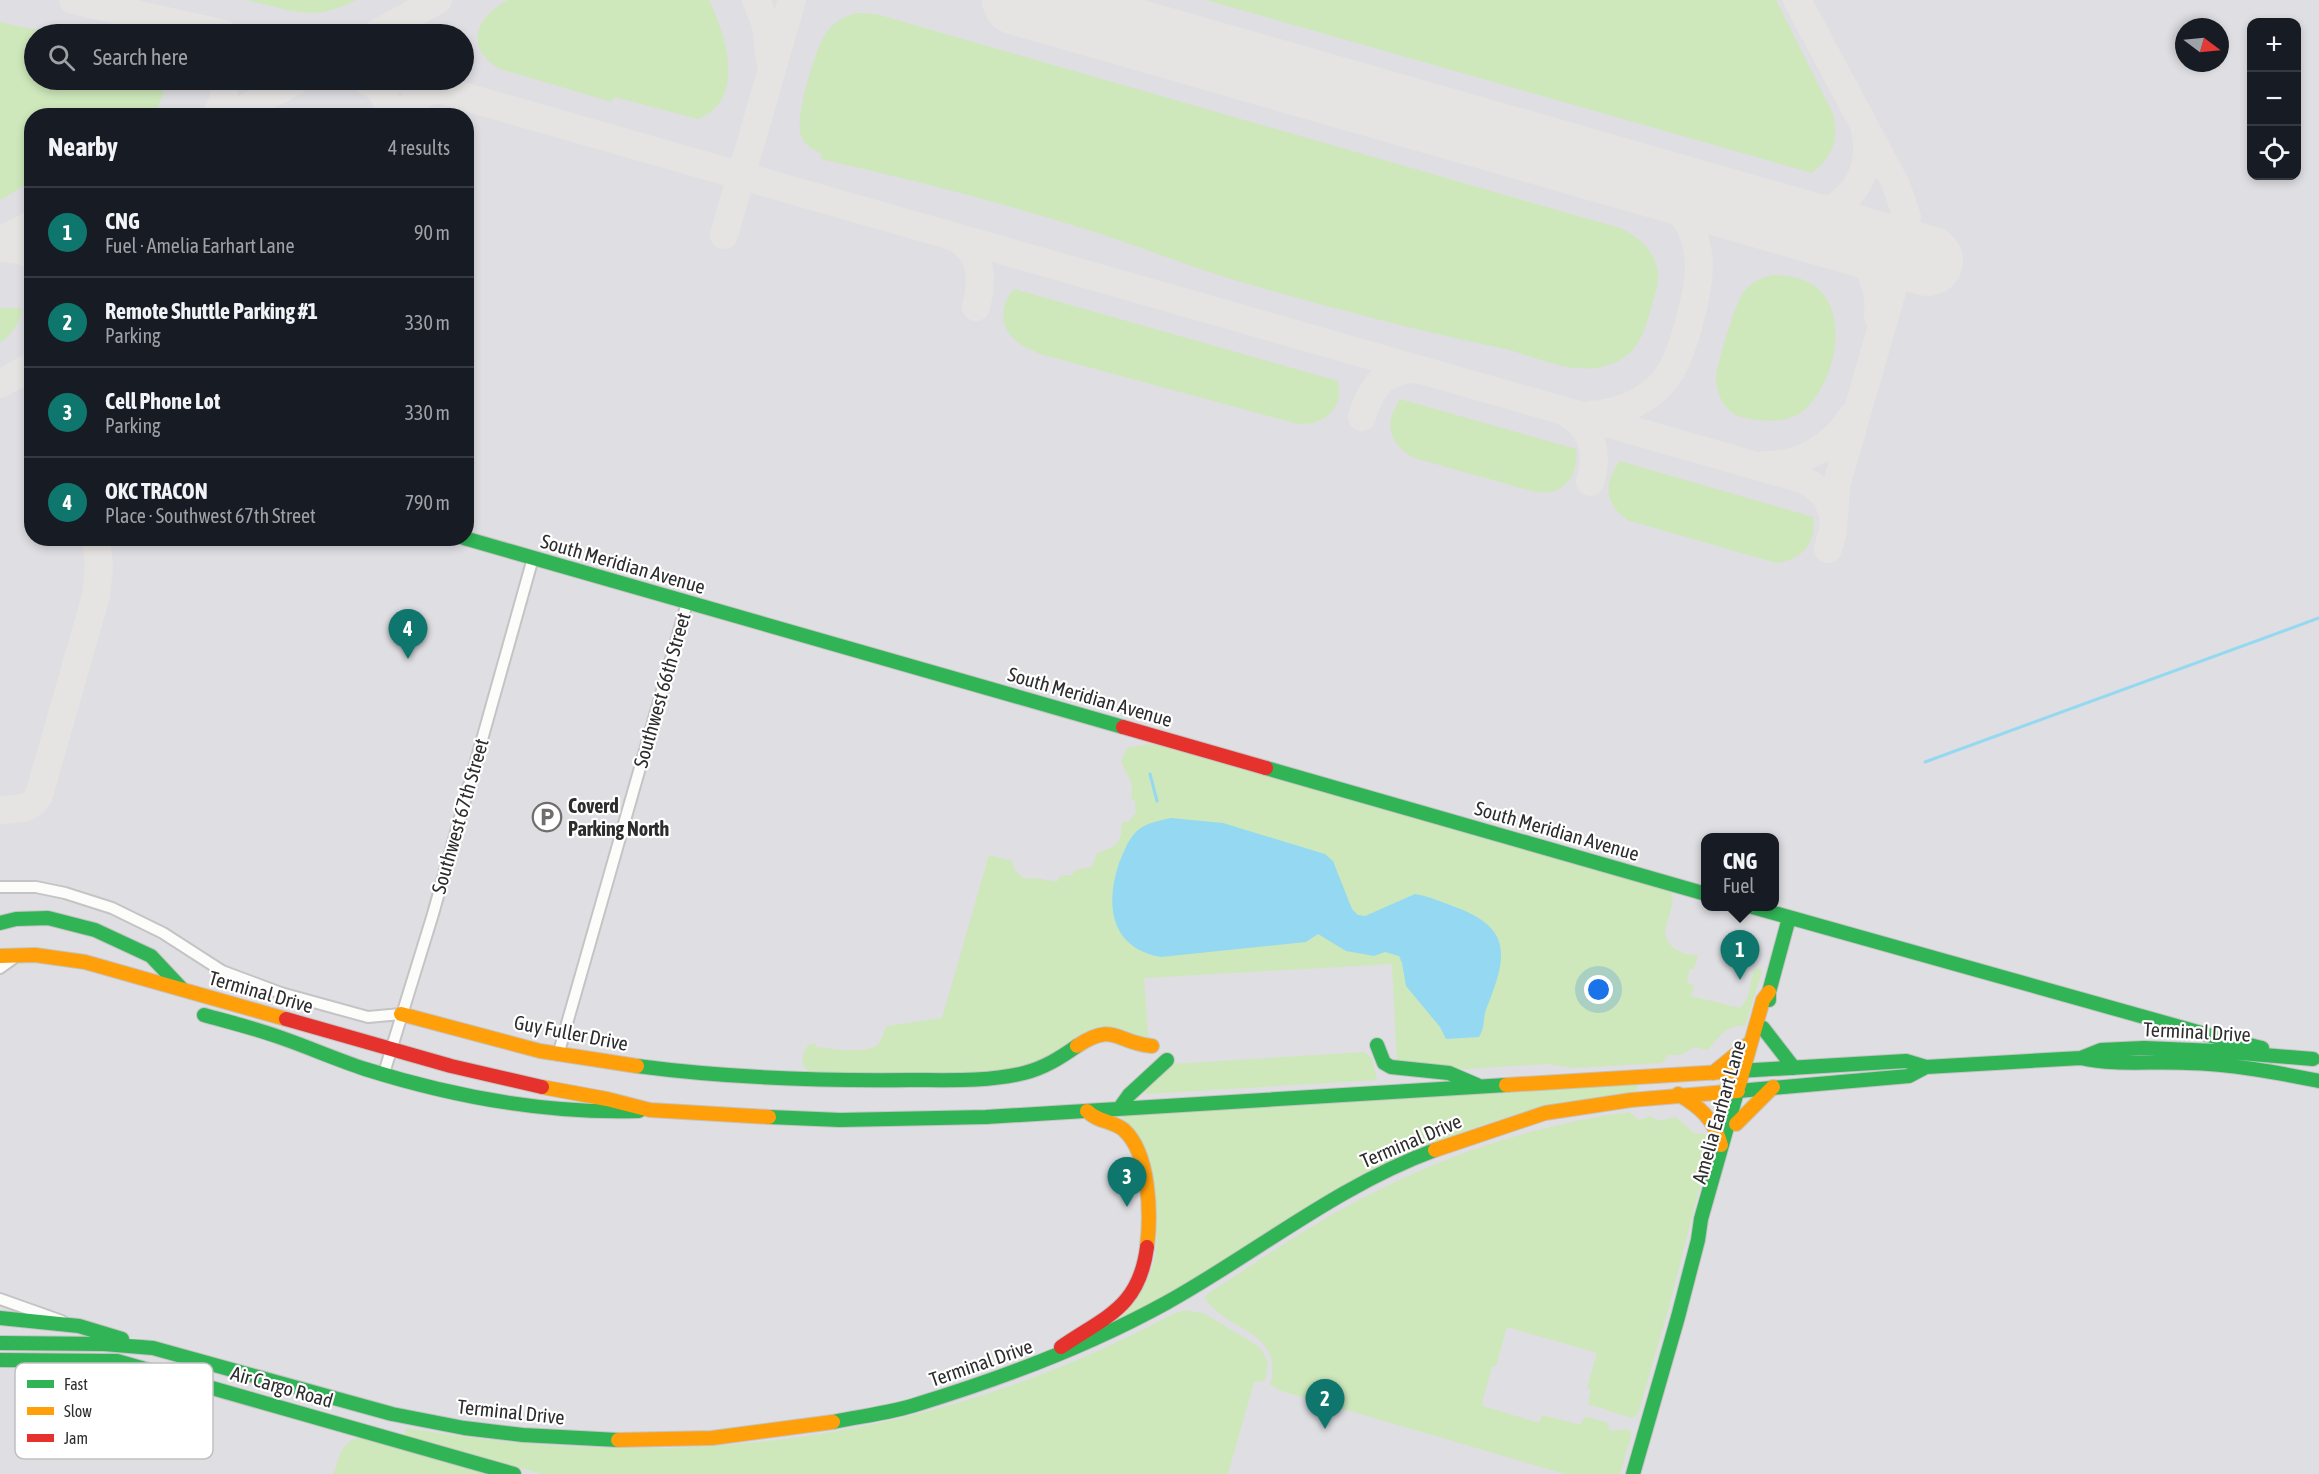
<!DOCTYPE html>
<html lang="en">
<head>
<meta charset="utf-8">
<style>
	:root { --surface:#171b24; --page:#20242c; --text:#f1f3f6; --muted:#9ea1a6; --line:#363941; --accent:#0f766e }
	body { margin:0; font-family:"Asap Condensed",sans-serif; background:var(--page); color:var(--text) }
	.controls { position:absolute; right:18px; top:18px; display:grid; overflow:hidden; border-radius:12px; box-shadow:0 3px 9px #0003 }
	.controls button { width:54px; height:54px; display:grid; place-items:center; padding:0; border:0; border-bottom:2px solid var(--line); background:var(--surface); color:var(--text); font:30px sans-serif }
	.compass { position:absolute; left:2175px; top:18px; width:54px; height:54px; border-radius:50%; background:var(--surface); box-shadow:0 3px 9px #0003; rotate:106deg }
	.you { position:absolute; left:1599px; top:990px; width:21px; height:21px; margin:-15px; border:4px solid #fff; border-radius:50%; background:#1a73e8; box-shadow:0 0 0 9px #1a73e833 }
	.badge { display:grid; place-items:center; width:39px; height:39px; border-radius:50%; background:var(--accent); color:#fff; font-size:20px; font-weight:700 }
	.pin { position:absolute; translate:-50% -50px; filter:drop-shadow(0 2px 3px #0008) }
	.pin::after { content:''; position:absolute; top:32px; width:21px; height:18px; background:inherit; clip-path:polygon(0 0,100% 0,50% 100%) }
	.popup { position:absolute; left:1701px; top:833px; width:78px; height:78px; box-sizing:border-box; display:grid; place-content:center; border-radius:12px; background:var(--surface); filter:drop-shadow(0 2px 4px #0005); font-size:20px; white-space:nowrap; color:var(--muted) }
	.popup b { font-size:22px; color:var(--text) }
	.popup::after { content:''; position:absolute; left:50%; top:100%; margin-left:-12px; border:12px solid transparent; border-top-color:var(--surface) }
	.list { margin:0; padding:0; list-style:none }
	h2 { display:flex; justify-content:space-between; align-items:center; height:78px; margin:0; padding:0 24px; font-size:26px }
	h2 small { font-size:20px; font-weight:400; color:var(--muted) }
	.list li { display:grid; grid-template-columns:39px 1fr auto; gap:18px; align-items:center; box-sizing:border-box; height:90px; padding:0 24px; border-top:2px solid var(--line) }
	.list b { display:block; font-size:22px; white-space:nowrap }
	.list p { margin:0; font-size:20px; white-space:nowrap; color:var(--muted) }
	.list em { font-size:20px; font-style:normal; color:var(--muted) }
	.icon { flex:none; width:33px; height:33px; fill:none; stroke:currentColor; stroke-width:2; stroke-linecap:round; stroke-linejoin:round }
	.map { position:relative; flex:none; width:2319px; height:1474px; overflow:hidden }
	.search { position:absolute; background:var(--surface); box-shadow:0 3px 9px #0003; left:24px; top:24px; width:450px; height:66px; display:flex; align-items:center; gap:15px; box-sizing:border-box; padding:0 21px; border-radius:33px; color:var(--muted); font-size:22px }
	.panel { position:absolute; background:var(--surface); box-shadow:0 3px 9px #0003; left:24px; top:108px; width:450px; height:438px; border-radius:24px }
	.map>svg:first-child { display:block }
</style>
</head>
<body>
<div class="map">
<svg width="2319" height="1474" viewBox="0 0 2319 1474">
	<rect width="100%" height="100%" fill="#ece8e4"/>
	<path fill="#dfdee2" fill-rule="evenodd" d="M 0,0 L 2319,0 L 2319,1474 L 0,1474 ZM 2252,22 L 2296,22 L 2296,176 L 2252,176 ZM 2184,27 L 2220,27 L 2220,63 L 2184,63 ZM 34,34 L 464,34 L 464,80 L 34,80 ZM 32,116 L 466,116 L 466,538 L 32,538 ZM 1706,838 L 1774,838 L 1774,906 L 1706,906 Z"/>
	<path fill="#cee8bb" d="M 246,0 L 356,0 C 312,23 291,10 246,0 Z
		M 508,0 L 709,0 C 726,35 747,100 698,119 L 614,97 L 612,102 L 500,69 C 463,48 476,17 508,0 Z
		M 1206,0 L 1776,0 L 1833,114 C 1839,139 1833,157 1812,173 Z
		M 857,13 L 876,14 L 1620,228 C 1640,238 1657,251 1658,276 C 1658,285 1655,296 1652,305 C 1644,333 1639,355 1608,365 C 1571,377 1537,356 1501,348 C 1414,330 1327,307 1241,282 C 1193,268 1147,249 1100,234 C 1008,204 915,180 821,159 L 822,154 C 813,149 805,146 801,136 C 794,119 816,43 829,29 C 837,20 846,16 857,13 Z
		M 0,22 L 55,34 L 34,34 L 34,80 L 164,80 C 164,95 162,106 149,115 L 32,116 L 31,182 L 0,200 Z
		M 1773,275 C 1788,276 1803,277 1816,287 C 1851,315 1834,384 1804,410 C 1791,421 1774,422 1757,420 C 1750,419 1737,417 1731,412 C 1722,405 1717,392 1716,380 C 1716,366 1736,300 1745,290 C 1753,281 1762,278 1773,275 Z
		M 1014,289 L 1338,381 C 1344,409 1324,425 1298,424 L 1040,354 C 1033,350 1025,348 1019,343 C 999,330 999,304 1014,289 Z
		M 0,308 L 21,308 C 22,323 11,334 0,343 Z
		M 1400,399 L 1576,449 C 1578,468 1571,488 1550,492 C 1534,494 1515,486 1500,482 C 1471,474 1443,466 1414,458 C 1388,444 1384,423 1400,399 Z
		M 1620,461 L 1813,517 C 1817,543 1802,560 1776,563 L 1627,520 C 1623,516 1617,512 1614,507 C 1604,491 1609,475 1620,461 Z
		M 1150,744 L 1185,751 L 1672,892 C 1674,904 1669,916 1666,926 C 1661,946 1682,956 1698,955 L 1694,969 L 1690,969 L 1687,979 L 1689,984 L 1694,985 L 1691,996 L 1740,1008 L 1747,999 L 1754,970 L 1759,968 L 1762,971 L 1745,1026 C 1727,1024 1718,1038 1708,1050 L 1694,1047 L 1681,1055 L 1669,1055 L 1662,1063 L 1573,1068 L 1548,1064 L 1466,1069 L 1397,1064 L 1392,964 L 1144,978 L 1148,1035 L 1151,1041 C 1140,1037 1123,1028 1112,1029 C 1074,1032 1048,1064 1010,1069 C 945,1078 878,1074 813,1074 C 800,1068 800,1056 808,1045 L 816,1043 L 815,1047 C 830,1048 869,1056 879,1043 C 883,1038 883,1031 887,1026 L 942,1018 L 989,855 L 1012,861 L 1015,871 L 1025,879 L 1035,878 L 1057,882 L 1060,876 L 1072,875 L 1075,870 L 1092,867 L 1097,853 C 1118,846 1121,844 1122,822 L 1128,822 L 1136,813 L 1135,801 L 1131,798 L 1132,784 L 1121,762 L 1127,748 Z
		M 1364,1052 L 1372,1058 L 1377,1080 L 1147,1094 L 1143,1091 L 1171,1064 Z
		M 1638,1084 L 1638,1089 L 1629,1094 L 1559,1104 L 1511,1116 L 1482,1125 L 1393,1161 L 1310,1205 L 1194,1280 L 1125,1318 L 1122,1313 L 1143,1289 L 1149,1276 L 1154,1262 L 1157,1240 L 1150,1159 L 1136,1135 L 1122,1122 L 1123,1114 Z
		M 1629,1112 L 1639,1120 L 1650,1116 L 1659,1121 L 1676,1117 L 1694,1133 L 1713,1135 L 1670,1303 L 1638,1414 L 1632,1418 L 1588,1404 L 1591,1390 L 1587,1388 L 1597,1353 L 1507,1327 L 1496,1366 L 1492,1367 L 1482,1403 L 1483,1406 L 1539,1423 L 1542,1415 L 1581,1425 L 1583,1419 L 1587,1417 L 1608,1423 L 1609,1431 L 1627,1429 L 1631,1432 L 1631,1436 L 1620,1474 L 1565,1474 L 1278,1390 L 1276,1387 L 1270,1385 C 1285,1331 1230,1333 1205,1299 L 1206,1295 C 1250,1267 1292,1237 1337,1212 C 1429,1160 1526,1126 1629,1112 Z
		M 1185,1310 L 1205,1314 L 1258,1346 L 1264,1354 L 1268,1364 L 1265,1381 L 1254,1382 L 1228,1474 L 542,1474 L 405,1435 L 406,1428 C 675,1474 931,1444 1173,1314 Z
		M 361,1437 L 495,1474 L 334,1474 C 339,1457 341,1441 361,1437 Z"/>
	<path fill="#94d9f1" d="M 1171,818 L 1223,823 L 1325,854 L 1333,861 L 1352,909 L 1358,915 L 1365,916 L 1415,894 C 1429,896 1442,902 1455,907 C 1513,928 1507,957 1487,1007 C 1482,1019 1486,1025 1479,1037 L 1446,1039 L 1440,1027 L 1406,986 L 1402,963 L 1399,956 L 1385,952 L 1374,956 L 1346,951 L 1318,934 L 1306,942 L 1161,957 C 1110,948 1105,905 1119,863 C 1123,854 1127,842 1134,834 C 1143,823 1158,821 1171,818 Z"/>
	<g fill="none" stroke-linecap="round" stroke-linejoin="round">
		<path stroke="#94d9f1" stroke-width="3" d="M 1925,762 L 2319,618
			M 1150,774 L 1157,801"/>
		<path stroke="#e5e4e2" stroke-width="28" d="M 73,0 L 224,34
			M 756,0 L 766,25 L 770,61
			M 1797,0 L 1896,185 L 1907,217 L 1903,253 L 1836,486 L 1833,531 L 1828,549
			M 376,34 L 438,0
			M 366,80 C 381,87 388,98 391,116
			M 406,80 L 1792,476 C 1814,483 1828,493 1833,516
			M 216,116 L 223,101 L 225,80
			M 231,116 L 297,80
			M 405,116 C 414,99 425,87 446,91
			M 1777,217 C 1791,217 1805,218 1818,214 C 1855,203 1874,167 1865,130
			M 1818,229 C 1857,247 1882,271 1878,316
			M 724,235 L 792,0
			M 954,237 C 983,251 983,279 976,307
			M 0,241 L 32,224
			M 0,248 L 20,250 L 32,255
			M 0,384 L 32,366
			M 1565,412 C 1593,427 1599,453 1590,482
			M 1591,415 C 1616,413 1639,405 1657,388 C 1675,371 1681,350 1688,327 C 1698,290 1708,251 1684,217 C 1663,187 1631,178 1599,167
			M 1362,417 C 1371,386 1384,369 1418,369
			M 1765,465 C 1800,466 1834,446 1852,416
			M 0,810 C 16,809 31,811 39,795 L 96,596 L 99,567 L 96,538"/>
		<path stroke="#e5e4e2" stroke-width="70" d="M 1017,0 L 1928,261"/>
		<g stroke="#c5c4c4" stroke-width="14">
			<path id="street" d="M 0,887 L 36,887 L 65,893 L 112,908 L 163,933 L 222,971 L 281,993 L 368,1017 L 401,1014
				M 0,968 L 18,955
				M 558,1055 L 687,603
				M 384,1073 L 433,914 L 533,558
				M 0,1299 L 62,1321"/>
		</g>
		<g stroke="#c5c4c4" stroke-width="16">
			<path id="fast" d="M 464,538 L 1123,727
				M 1266,768 L 1706,894
				M 1749,906 L 2212,1036 L 2262,1048
				M 0,923 L 16,919 L 48,918 L 95,930 L 151,956 L 182,989
				M 1769,1000 L 1769,992 L 1789,918
				M 204,1015 C 229,1022 254,1028 279,1037 C 308,1047 335,1059 365,1069 C 454,1097 545,1114 639,1111
				M 1763,1028 L 1794,1068
				M 1377,1045 L 1384,1063 L 1391,1067 L 1449,1073 L 1477,1085
				M 2081,1058 C 2116,1066 2151,1061 2187,1063 C 2231,1064 2275,1072 2319,1081
				M 637,1066 C 728,1078 819,1081 910,1080 C 947,1080 988,1082 1024,1073 C 1044,1068 1060,1058 1077,1046
				M 1738,1071 L 1906,1061 L 1926,1067 L 2081,1058 L 2101,1050 L 2144,1048 L 2216,1051 L 2313,1059
				M 1738,1091 L 1909,1076 L 1926,1067
				M 1119,1109 L 1129,1095 L 1167,1060
				M 769,1117 L 840,1120 L 986,1117 L 1506,1085
				M 0,1318 L 79,1326 L 122,1339
				M 0,1343 L 104,1344 L 153,1348 L 392,1414 L 464,1428 L 523,1435 L 618,1440
				M 0,1360 L 117,1361 L 514,1474
				M 833,1422 C 861,1416 891,1413 918,1404 C 1003,1378 1088,1346 1166,1303 C 1256,1253 1337,1186 1435,1150
				M 1633,1474 L 1678,1317 L 1698,1240 L 1701,1219 L 1739,1085"/>
		</g>
		<g stroke="#c5c4c4" stroke-width="16">
			<path id="slow" d="M 0,956 L 35,955 L 85,962 L 286,1019
				M 401,1014 L 540,1051 L 637,1066
				M 1077,1046 C 1115,1021 1116,1043 1152,1046
				M 1713,1073 L 1751,1042
				M 1506,1085 L 1738,1071
				M 1739,1085 L 1763,1000 L 1769,992
				M 542,1087 L 607,1099 L 650,1110 L 769,1117
				M 1678,1094 C 1700,1107 1714,1119 1721,1145
				M 1087,1111 C 1099,1123 1112,1120 1124,1130 C 1150,1154 1151,1214 1147,1247
				M 1736,1124 L 1773,1087
				M 1435,1150 L 1545,1113 L 1631,1100 L 1738,1091
				M 618,1440 L 712,1438 L 833,1422"/>
		</g>
		<g stroke="#c5c4c4" stroke-width="16">
			<path id="jam" d="M 1123,727 L 1266,768
				M 286,1019 L 451,1066 L 542,1087
				M 1061,1347 C 1106,1316 1139,1308 1147,1247"/>
		</g>
		<use href="#street" stroke="#fcfcfb" stroke-width="10"/>
		<use href="#fast" stroke="#30b455" stroke-width="14"/>
		<use href="#slow" stroke="#ff9f0a" stroke-width="14"/>
		<use href="#jam" stroke="#e5322d" stroke-width="14"/>
	</g>
	<defs>
		<g id="parking-ring" transform="scale(1.5)"><circle r="9.5" fill="#fff" stroke="#706e6d" stroke-width="1.5"/><path d="M-3.5-5.5H1a3.5 3.5 0 0 1 0 7H-1V5.5H-3.5ZM-1-3.4V-.6H.8a1.4 1.4 0 0 0 0-2.8Z" fill="#706e6d"/></g>
	</defs>
	<g fill-rule="evenodd">
		<use href="#parking-ring" x="547" y="817"/>
	</g>
	<g text-anchor="middle" stroke-width="4.5" stroke-linejoin="round" paint-order="stroke">
		<g font-size="20" fill="#2d2d2d" stroke="#fff">
			<text transform="translate(623 564) rotate(16)" y="7">South Meridian Avenue</text>
			<text transform="translate(662 690) rotate(-74)" y="7">Southwest 66th Street</text>
			<text transform="translate(1090 697) rotate(16)" y="7">South Meridian Avenue</text>
			<text transform="translate(460 816) rotate(-74)" y="7">Southwest 67th Street</text>
			<text transform="translate(1557 831) rotate(16)" y="7">South Meridian Avenue</text>
			<text transform="translate(261 992) rotate(16)" y="7">Terminal Drive</text>
			<text transform="translate(2197 1032) rotate(3)" y="7">Terminal Drive</text>
			<text transform="translate(571 1033) rotate(11)" y="7">Guy Fuller Drive</text>
			<text transform="translate(1719 1112) rotate(-74)" y="7">Amelia Earhart Lane</text>
			<text transform="translate(1411 1141) rotate(-23)" y="7">Terminal Drive</text>
			<text transform="translate(981 1363) rotate(-19)" y="7">Terminal Drive</text>
			<text transform="translate(282 1387) rotate(16)" y="7">Air Cargo Road</text>
			<text transform="translate(511 1412) rotate(6)" y="7">Terminal Drive</text>
		</g>
		<g font-size="20" font-weight="bold" fill="#2d2d2d" stroke="#fff" text-anchor="start">
			<text x="568" y="813">Coverd<tspan x="568" dy="23">Parking North</tspan></text>
		</g>
	</g>
	<rect x="15" y="1363" width="198" height="96" rx="9" fill="#fff" stroke="#c0c0c0" stroke-width="1.5"/>
	<rect x="27" y="1380" width="27" height="8" fill="#30b455"/>
	<rect x="27" y="1407" width="27" height="8" fill="#ff9f0a"/>
	<rect x="27" y="1434" width="27" height="8" fill="#e5322d"/>
	<g font-size="16" fill="#2d2d2d">
		<text x="64" y="1390">Fast</text>
		<text x="64" y="1417">Slow</text>
		<text x="64" y="1444">Jam</text>
	</g>
</svg>
<div class="controls">
<button>+</button>
<button>−</button>
<button><svg class="icon" aria-label="locate" viewBox="0 0 24 24"><circle cx="12" cy="12" r="6"/><path d="M12 2v4M12 18v4M2 12h4M18 12h4"/></svg></button>
</div>
<svg class="compass" viewBox="-18 -18 36 36"><path d="M0-13l5 13h-10z" fill="#e53935"/><path d="M0 13l5-13h-10z" fill="#9ea1a6"/></svg>
<div class="you"></div>
<div class="pin badge" style="left:1740px;top:980px">1</div>
<div class="popup"><b>CNG</b>Fuel</div>
<div class="pin badge" style="left:1325px;top:1429px">2</div>
<div class="pin badge" style="left:1127px;top:1207px">3</div>
<div class="pin badge" style="left:408px;top:659px">4</div>
<div class="search"><svg class="icon" aria-label="search" viewBox="0 0 24 24"><circle cx="10" cy="10" r="6"/><path d="M15 15l6 6"/></svg>Search here</div>
<section class="panel">
<h2>Nearby<small>4 results</small></h2>
<ul class="list">
<li><span class="badge">1</span><div><b>CNG</b><p>Fuel · Amelia Earhart Lane</p></div><em>90 m</em></li>
<li><span class="badge">2</span><div><b>Remote Shuttle Parking #1</b><p>Parking</p></div><em>330 m</em></li>
<li><span class="badge">3</span><div><b>Cell Phone Lot</b><p>Parking</p></div><em>330 m</em></li>
<li><span class="badge">4</span><div><b>OKC TRACON</b><p>Place · Southwest 67th Street</p></div><em>790 m</em></li>
</ul>
</section>
</div>
</body>
</html>
